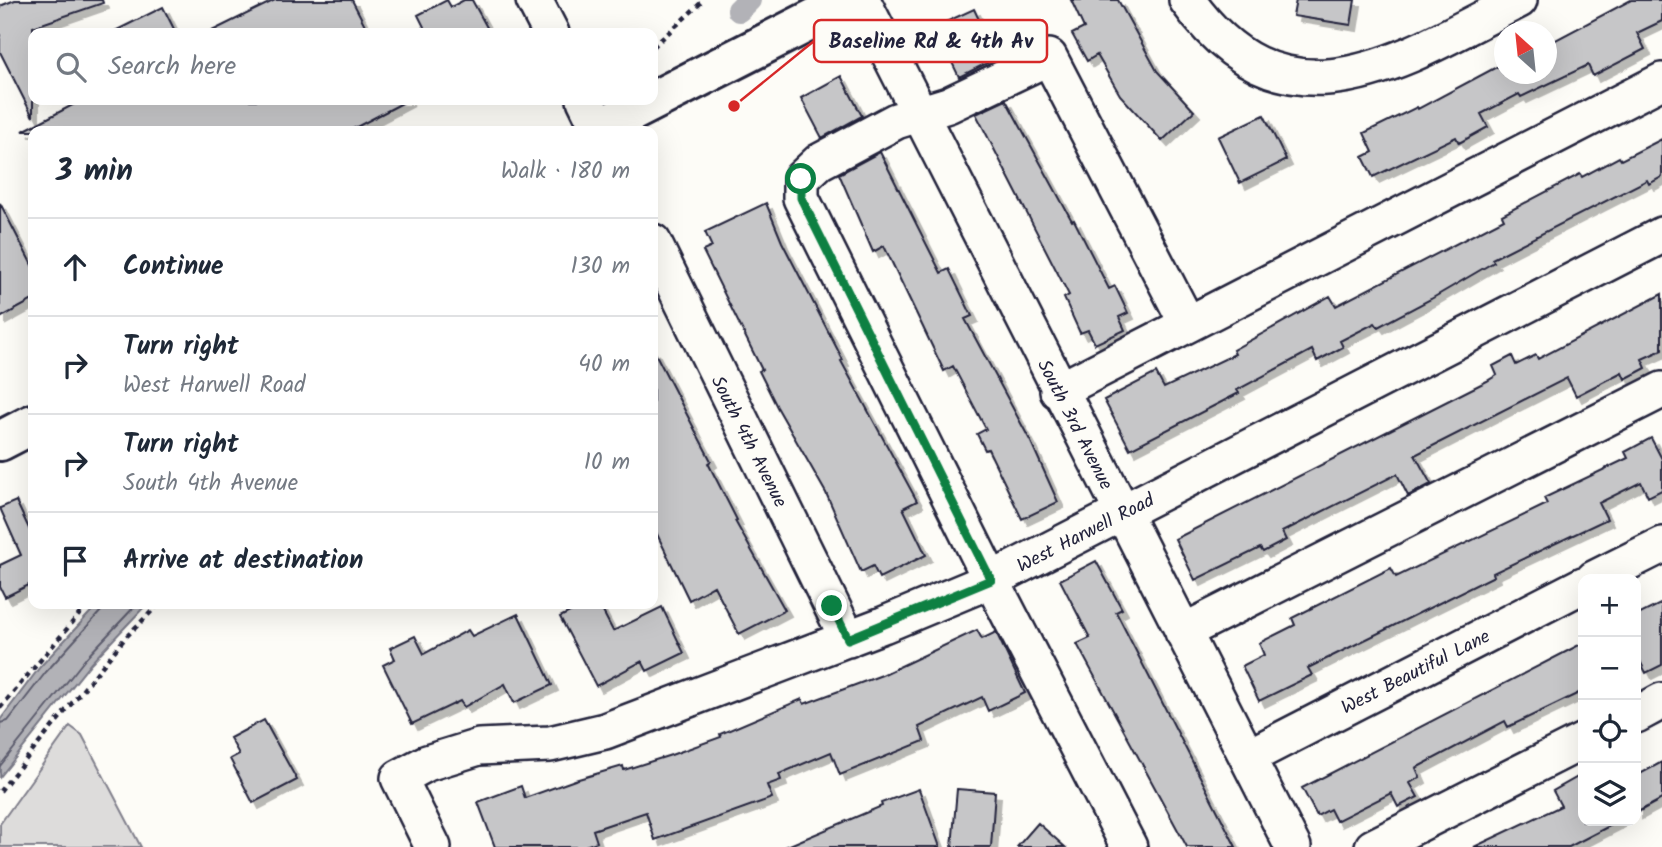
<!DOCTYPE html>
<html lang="en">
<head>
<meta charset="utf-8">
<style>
	:root { --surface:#fff; --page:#f2f2f3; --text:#1f2937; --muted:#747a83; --line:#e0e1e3 }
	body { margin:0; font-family:Kalam,sans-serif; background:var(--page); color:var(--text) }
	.controls { position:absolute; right:21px; bottom:21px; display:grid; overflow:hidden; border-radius:14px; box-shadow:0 7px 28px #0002 }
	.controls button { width:63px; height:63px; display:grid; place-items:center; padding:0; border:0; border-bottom:2px solid var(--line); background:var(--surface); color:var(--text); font:35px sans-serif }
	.compass { position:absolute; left:1494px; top:21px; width:63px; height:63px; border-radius:50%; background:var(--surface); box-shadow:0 7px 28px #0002; rotate:333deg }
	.stop { position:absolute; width:21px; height:21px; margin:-16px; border:5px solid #0b8043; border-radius:50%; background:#fff }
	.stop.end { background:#0b8043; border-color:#fff; box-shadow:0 2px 7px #0008 }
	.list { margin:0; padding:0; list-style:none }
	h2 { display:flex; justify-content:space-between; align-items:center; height:91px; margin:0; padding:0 28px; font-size:30px }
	h2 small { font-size:23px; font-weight:400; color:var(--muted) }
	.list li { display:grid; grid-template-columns:46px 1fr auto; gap:21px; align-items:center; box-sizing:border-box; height:98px; padding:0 28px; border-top:2px solid var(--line) }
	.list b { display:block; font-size:26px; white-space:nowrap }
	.list p { margin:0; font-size:23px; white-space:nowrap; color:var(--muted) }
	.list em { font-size:23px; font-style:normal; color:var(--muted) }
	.icon { flex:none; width:38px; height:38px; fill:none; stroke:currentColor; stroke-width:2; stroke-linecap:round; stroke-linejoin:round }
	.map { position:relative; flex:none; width:1662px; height:847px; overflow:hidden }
	.search { position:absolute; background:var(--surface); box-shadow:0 7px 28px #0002; left:28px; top:28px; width:630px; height:77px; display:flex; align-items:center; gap:18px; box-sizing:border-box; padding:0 24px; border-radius:14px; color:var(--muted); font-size:26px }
	.panel { position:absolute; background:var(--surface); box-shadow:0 7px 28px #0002; left:28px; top:126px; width:630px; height:483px; border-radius:14px }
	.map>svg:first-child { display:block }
</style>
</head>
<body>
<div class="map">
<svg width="1662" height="847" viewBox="0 0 1662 847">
	<defs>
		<filter id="shadow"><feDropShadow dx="6" dy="6" stdDeviation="0" flood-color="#0004"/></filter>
	</defs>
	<rect width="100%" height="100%" fill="#fdfcf7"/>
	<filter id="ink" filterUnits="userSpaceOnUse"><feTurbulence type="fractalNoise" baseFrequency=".0143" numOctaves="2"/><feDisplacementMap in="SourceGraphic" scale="14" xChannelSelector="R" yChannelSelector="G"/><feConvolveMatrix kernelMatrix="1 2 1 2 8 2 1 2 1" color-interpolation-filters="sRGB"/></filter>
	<g filter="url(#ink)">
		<path fill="#dddcdb" stroke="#807f8b" stroke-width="2" d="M 70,726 L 82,735 L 141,847 L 0,847 L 0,824 Z"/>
		<path fill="#b2b2b7" stroke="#787885" stroke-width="2" d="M 98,604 L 147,604 L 91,663 L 0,777 L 0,720 L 40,667 Z"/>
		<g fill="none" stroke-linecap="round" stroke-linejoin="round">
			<path stroke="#5c5c6d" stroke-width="2" d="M 0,723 L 8,721 L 46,672 L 101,611 L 103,604
				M 0,766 L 86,658 L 137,604"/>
			<path stroke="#b2b2b7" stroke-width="24" d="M 739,10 L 749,0"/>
		</g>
		<path fill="#c6c6c8" stroke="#22223b" stroke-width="2" filter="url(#shadow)" d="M 15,0 L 102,0 L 103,3 L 33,27 L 33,117 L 0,52 L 0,6 Z
			M 275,0 L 352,0 L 369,33 L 208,33 Z
			M 447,0 L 451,7 L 464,0 L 472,0 L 490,33 L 427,33 L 418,15 Z
			M 1071,0 L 1118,0 L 1157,71 L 1194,111 L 1162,141 L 1120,95 L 1097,55 L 1087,61 L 1072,34 L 1084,28 Z
			M 1296,0 L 1355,0 L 1351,25 L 1293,16 Z
			M 1631,0 L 1662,0 L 1662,21 L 1637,33 L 1645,49 L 1593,76 L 1588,65 L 1521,97 L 1519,94 L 1481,114 L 1488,127 L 1459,143 L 1456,137 L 1373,177 L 1363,157 L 1373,152 L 1364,133 L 1417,107 L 1418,109 L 1504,63 L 1504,74 L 1546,74 L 1546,45 Z
			M 163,7 L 176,33 L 111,33 Z
			M 974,9 L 997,58 L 959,77 L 935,27 Z
			M 841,76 L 862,116 L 822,138 L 801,98 Z
			M 82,100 L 408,100 L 349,131 L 23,131 Z
			M 1006,100 L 1072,221 L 1074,220 L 1109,289 L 1115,286 L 1128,313 L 1119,317 L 1125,330 L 1095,344 L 1088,330 L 1080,333 L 1064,298 L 1069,295 L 976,114 Z
			M 1264,115 L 1286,160 L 1240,183 L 1218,137 Z
			M 1662,139 L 1662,177 L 1649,184 L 1647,180 L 1492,259 L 1494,262 L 1431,299 L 1378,327 L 1375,323 L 1340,341 L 1343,347 L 1317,361 L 1312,350 L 1237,390 L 1239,393 L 1130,449 L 1104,400 L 1156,373 L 1164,388 L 1235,354 L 1233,350 L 1330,296 L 1336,306 L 1504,219 L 1502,215 L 1580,174 L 1582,177 L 1619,157 L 1621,160 Z
			M 880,152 L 941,273 L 949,269 L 972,316 L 965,319 L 1031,442 L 1058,502 L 1022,519 L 988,449 L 985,450 L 977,434 L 986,429 L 953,366 L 944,371 L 884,246 L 873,252 L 839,174 Z
			M 0,203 L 33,267 L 33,300 L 0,318 Z
			M 766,203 L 782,242 L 843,360 L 841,361 L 917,501 L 903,508 L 926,555 L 879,578 L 873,566 L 861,572 L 826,493 L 777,407 L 759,371 L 762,370 L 703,251 L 712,247 L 705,232 Z
			M 1662,294 L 1662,350 L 1642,359 L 1646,368 L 1625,379 L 1622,372 L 1576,396 L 1567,378 L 1415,455 L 1431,484 L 1408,496 L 1397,474 L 1282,532 L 1286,540 L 1263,552 L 1260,548 L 1195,580 L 1175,539 L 1487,381 L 1497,375 L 1493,366 L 1512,356 L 1516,365 L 1536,355 L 1538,359 Z
			M 653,349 L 711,461 L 708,463 L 737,520 L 735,521 L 785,610 L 739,634 L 714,586 L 689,600 L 653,526 Z
			M 1651,438 L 1662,459 L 1662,490 L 1648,497 L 1641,482 L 1599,503 L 1607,519 L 1493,573 L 1494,576 L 1308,668 L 1312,675 L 1259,701 L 1242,666 L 1264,655 L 1259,643 L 1295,625 L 1292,618 L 1391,568 L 1396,577 L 1547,504 L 1544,498 L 1628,458 L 1625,452 Z
			M 16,501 L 33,537 L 33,583 L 5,597 L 0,587 L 0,565 L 21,555 L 0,508 Z
			M 1096,561 L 1122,609 L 1116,612 L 1236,847 L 1187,847 L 1077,644 L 1090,638 L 1060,580 Z
			M 1662,603 L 1662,665 L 1646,673 L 1636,653 L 1636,616 Z
			M 585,604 L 599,604 L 613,631 L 662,607 L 684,653 L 647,671 L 642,661 L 596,686 L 560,617 Z
			M 518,614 L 552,685 L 514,703 L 505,684 L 464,707 L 460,701 L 412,724 L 383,665 L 395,659 L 390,648 L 415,636 L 424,654 L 468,630 L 472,636 Z
			M 977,630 L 982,639 L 996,632 L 1025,693 L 988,711 L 982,697 L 919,727 L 924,741 L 840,775 L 831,752 L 779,774 L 781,780 L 767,785 L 772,798 L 655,840 L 646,812 L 593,830 L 597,842 L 582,847 L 495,847 L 478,802 L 521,786 L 525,798 L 575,780 L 623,766 L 624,770 L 671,755 L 721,737 L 720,734 L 802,699 L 804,704 L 882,675 Z
			M 1583,643 L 1583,691 L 1508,727 L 1505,721 L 1416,768 L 1420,777 L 1410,783 L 1418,797 L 1398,807 L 1391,793 L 1336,821 L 1330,809 L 1317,816 L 1302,788 Z
			M 264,720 L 297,780 L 253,803 L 230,759 L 239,754 L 230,738 Z
			M 1662,762 L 1662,799 L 1636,813 L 1636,776 Z
			M 1583,774 L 1583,821 L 1619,821 L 1569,847 L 1474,847 L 1561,806 L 1553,791 Z
			M 919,789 L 940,847 L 785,847 L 882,806 L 881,803 Z
			M 957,789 L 995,792 L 991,847 L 952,847 Z
			M 1038,823 L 1065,847 L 1017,847 Z"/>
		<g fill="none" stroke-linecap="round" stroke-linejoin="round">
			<g stroke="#22223b" stroke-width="40">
				<path id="minor" d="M 534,0 L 551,33
					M 862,0 L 1293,847
					M 1187,0 C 1285,139 1402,60 1519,0
					M 585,100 L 600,131
					M 653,242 L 848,639
					M 1058,391 L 1662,81
					M 1594,579 L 1662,545
					M 1183,632 L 1662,390
					M 1636,715 L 1662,701
					M 1248,757 L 1583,585
					M 433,847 L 399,778 L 427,763 L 479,747 L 550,744 L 605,731 L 883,625 L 991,580 L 1662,235
					M 1129,847 L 982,562 L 801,198 L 801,179 L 819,162 L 896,121 L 948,105 L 1049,57 L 1187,323
					M 1373,847 L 1583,741"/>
			</g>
			<g stroke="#22223b" stroke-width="44">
				<path id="major" d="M 594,131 L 851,0
					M 0,441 L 33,424"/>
			</g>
			<path stroke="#22223b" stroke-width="4.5" stroke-dasharray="5 5" stroke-linecap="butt" d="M 653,47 L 704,0
				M 0,708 L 88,604
				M 0,791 L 126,637 L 159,604"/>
			<use href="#minor" stroke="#fdfcf7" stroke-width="35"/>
			<use href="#major" stroke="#fdfcf7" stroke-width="38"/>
		</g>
	</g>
	<g fill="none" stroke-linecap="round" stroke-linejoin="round" filter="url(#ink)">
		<path stroke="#0b8043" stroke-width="9" d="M 801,179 L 801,198 L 991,580 L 848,639 L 832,606"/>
	</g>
	<g text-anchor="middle" stroke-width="7" stroke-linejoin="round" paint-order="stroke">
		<g font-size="19" fill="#22223b" stroke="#fdfcf7">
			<text transform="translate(1076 424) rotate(63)" y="7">South 3rd Avenue</text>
			<text transform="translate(750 441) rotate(63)" y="7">South 4th Avenue</text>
			<text transform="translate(1085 532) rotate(-27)" y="7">West Harwell Road</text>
			<text transform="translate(1415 671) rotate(-27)" y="7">West Beautiful Lane</text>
		</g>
	</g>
	<path fill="none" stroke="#d62828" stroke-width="2.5" d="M734 106L814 41"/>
	<circle fill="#d62828" stroke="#fdfcf7" stroke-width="2.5" cx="734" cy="106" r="7"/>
	<rect fill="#fdfcf7" stroke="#d62828" stroke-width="2.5" x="814" y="20" width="233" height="42" rx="7"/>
	<g font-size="21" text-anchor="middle" font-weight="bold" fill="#22223b">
		<text x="931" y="48">Baseline Rd &amp; 4th Av</text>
	</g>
</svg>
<div class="controls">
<button>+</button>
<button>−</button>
<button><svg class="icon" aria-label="locate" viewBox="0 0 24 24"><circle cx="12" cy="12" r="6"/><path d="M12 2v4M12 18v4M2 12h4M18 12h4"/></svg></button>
<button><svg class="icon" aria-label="layers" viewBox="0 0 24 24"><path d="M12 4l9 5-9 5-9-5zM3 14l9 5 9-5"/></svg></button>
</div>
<svg class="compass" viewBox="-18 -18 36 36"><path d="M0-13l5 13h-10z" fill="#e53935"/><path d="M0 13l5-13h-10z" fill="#747a83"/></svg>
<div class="stop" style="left:801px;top:179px"></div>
<div class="stop end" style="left:832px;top:606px"></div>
<div class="search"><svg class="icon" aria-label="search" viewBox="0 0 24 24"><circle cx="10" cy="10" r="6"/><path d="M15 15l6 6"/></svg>Search here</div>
<section class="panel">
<h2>3 min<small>Walk · 180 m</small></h2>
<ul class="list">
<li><svg class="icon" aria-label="ahead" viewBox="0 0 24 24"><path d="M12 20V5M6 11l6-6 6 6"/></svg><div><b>Continue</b></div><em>130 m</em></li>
<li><svg class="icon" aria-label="right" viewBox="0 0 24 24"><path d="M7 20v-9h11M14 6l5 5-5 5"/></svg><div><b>Turn right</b><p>West Harwell Road</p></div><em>40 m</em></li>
<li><svg class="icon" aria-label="right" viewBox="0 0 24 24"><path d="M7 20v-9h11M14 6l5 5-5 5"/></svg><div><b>Turn right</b><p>South 4th Avenue</p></div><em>10 m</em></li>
<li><svg class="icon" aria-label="arrive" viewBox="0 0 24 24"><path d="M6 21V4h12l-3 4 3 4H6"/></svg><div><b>Arrive at destination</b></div></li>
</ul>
</section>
</div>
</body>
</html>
